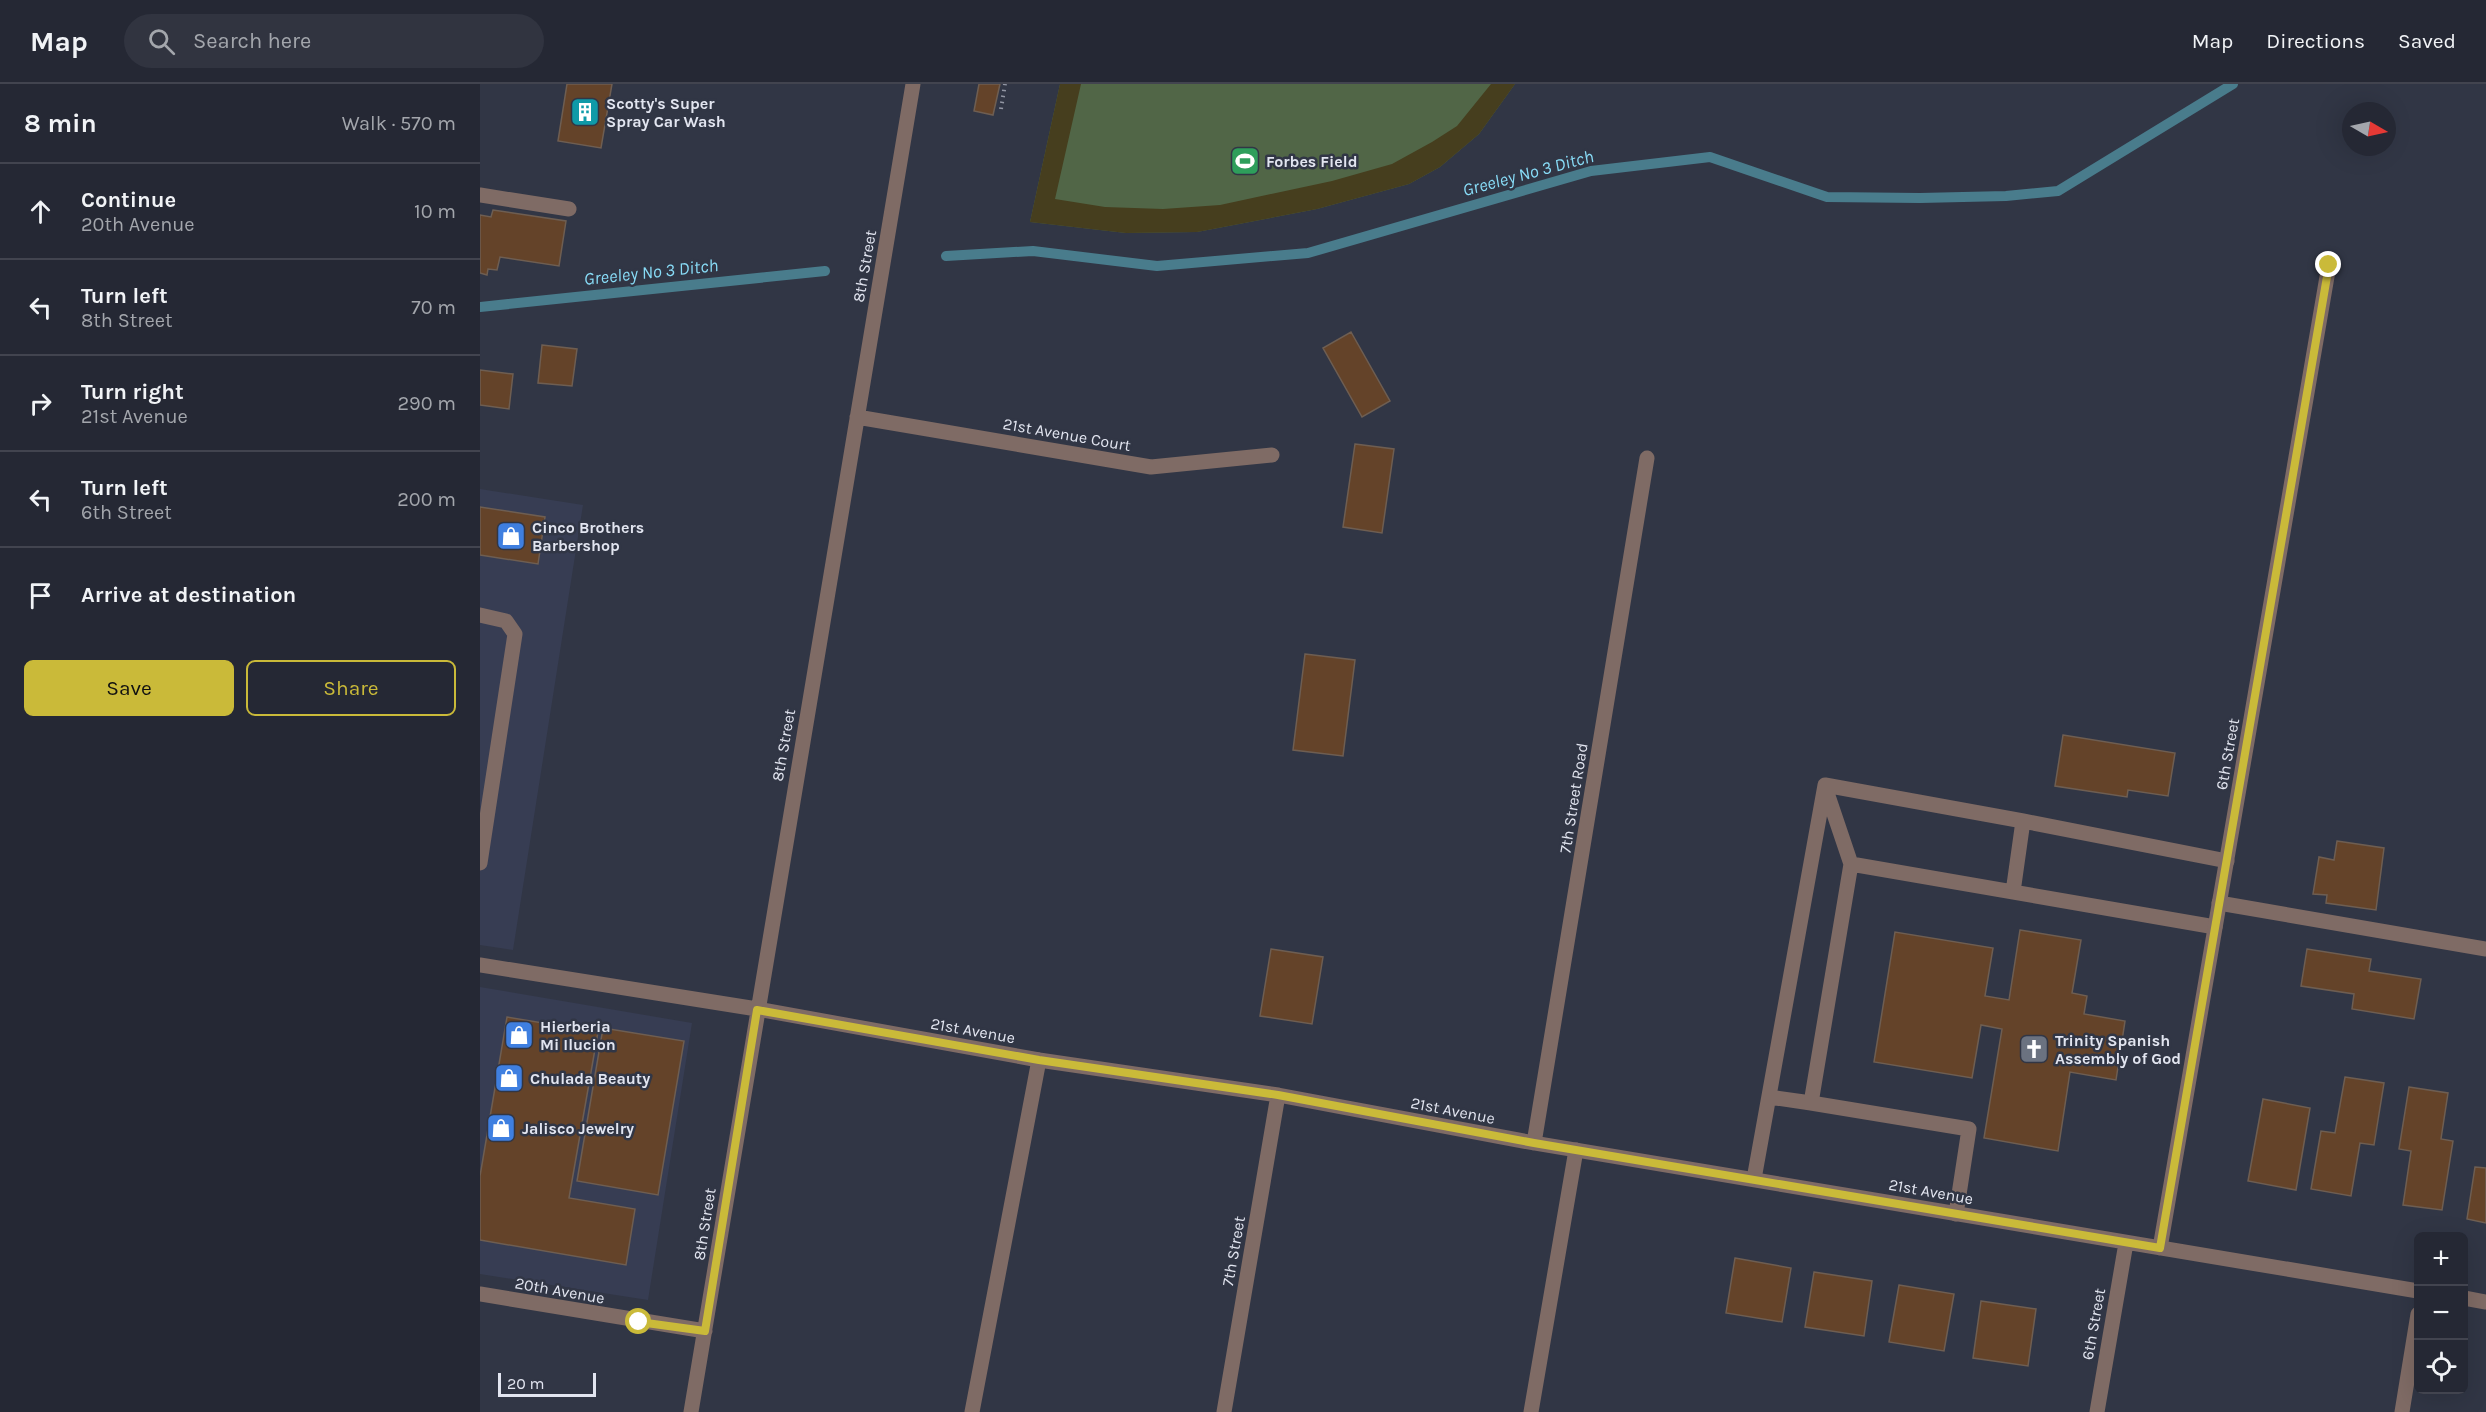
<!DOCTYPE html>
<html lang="en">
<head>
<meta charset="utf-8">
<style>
	:root { --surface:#252834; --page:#313440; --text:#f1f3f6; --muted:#a3a6ac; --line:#42444f; --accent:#caba39 }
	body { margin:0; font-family:Karla,sans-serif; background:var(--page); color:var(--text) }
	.controls { position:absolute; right:18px; bottom:18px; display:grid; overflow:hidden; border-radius:9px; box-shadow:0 6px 24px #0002 }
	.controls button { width:54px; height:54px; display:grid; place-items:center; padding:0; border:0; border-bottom:2px solid var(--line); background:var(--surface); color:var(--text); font:30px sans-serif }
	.compass { position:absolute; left:1862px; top:18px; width:54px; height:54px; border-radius:50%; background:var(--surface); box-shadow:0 6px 24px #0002; rotate:99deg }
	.scale { position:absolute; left:18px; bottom:15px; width:98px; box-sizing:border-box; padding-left:6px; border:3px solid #e2e5f0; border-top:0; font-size:16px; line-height:21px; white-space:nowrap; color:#e2e5f0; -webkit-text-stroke:4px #313645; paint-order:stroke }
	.stop { position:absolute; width:18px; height:18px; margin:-14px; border:4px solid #caba39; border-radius:50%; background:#fff }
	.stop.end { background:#caba39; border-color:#fff; box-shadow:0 2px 6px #0008 }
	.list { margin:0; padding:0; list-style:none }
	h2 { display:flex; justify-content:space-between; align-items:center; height:78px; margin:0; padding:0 24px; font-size:26px }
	h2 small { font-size:20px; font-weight:400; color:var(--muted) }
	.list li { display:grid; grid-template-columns:39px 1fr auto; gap:18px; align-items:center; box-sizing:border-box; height:96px; padding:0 24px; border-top:2px solid var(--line) }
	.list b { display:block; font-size:22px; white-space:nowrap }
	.list p { margin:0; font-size:20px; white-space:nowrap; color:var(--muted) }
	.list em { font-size:20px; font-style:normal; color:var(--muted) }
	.actions { display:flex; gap:12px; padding:18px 24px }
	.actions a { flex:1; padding:14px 0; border:2px solid var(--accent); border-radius:9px; text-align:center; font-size:21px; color:var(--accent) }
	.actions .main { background:var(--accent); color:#111 }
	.icon { flex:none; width:33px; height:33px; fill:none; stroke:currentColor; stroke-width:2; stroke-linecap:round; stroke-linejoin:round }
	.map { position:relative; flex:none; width:2006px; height:1328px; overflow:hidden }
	header { display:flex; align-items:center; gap:36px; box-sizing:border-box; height:84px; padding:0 30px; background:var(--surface); border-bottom:2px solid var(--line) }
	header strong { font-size:28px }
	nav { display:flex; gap:33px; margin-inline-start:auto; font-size:21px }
	.search { width:420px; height:54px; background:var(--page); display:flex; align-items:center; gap:15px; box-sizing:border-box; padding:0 21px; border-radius:33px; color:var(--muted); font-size:22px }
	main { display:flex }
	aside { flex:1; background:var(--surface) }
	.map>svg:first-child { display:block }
</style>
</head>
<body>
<header>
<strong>Map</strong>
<div class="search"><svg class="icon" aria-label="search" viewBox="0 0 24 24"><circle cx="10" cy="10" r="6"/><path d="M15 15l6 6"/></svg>Search here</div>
<nav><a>Map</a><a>Directions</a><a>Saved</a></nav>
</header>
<main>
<aside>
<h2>8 min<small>Walk · 570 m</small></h2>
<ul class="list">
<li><svg class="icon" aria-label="ahead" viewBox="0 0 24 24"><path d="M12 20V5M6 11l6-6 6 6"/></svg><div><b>Continue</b><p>20th Avenue</p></div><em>10 m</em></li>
<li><svg class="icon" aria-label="left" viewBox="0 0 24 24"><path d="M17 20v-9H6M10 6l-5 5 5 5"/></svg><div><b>Turn left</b><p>8th Street</p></div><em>70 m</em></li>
<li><svg class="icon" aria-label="right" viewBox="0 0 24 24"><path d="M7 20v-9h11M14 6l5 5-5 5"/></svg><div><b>Turn right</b><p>21st Avenue</p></div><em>290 m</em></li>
<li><svg class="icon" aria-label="left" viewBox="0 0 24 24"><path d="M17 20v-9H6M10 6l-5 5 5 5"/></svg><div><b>Turn left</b><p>6th Street</p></div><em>200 m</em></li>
<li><svg class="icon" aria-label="arrive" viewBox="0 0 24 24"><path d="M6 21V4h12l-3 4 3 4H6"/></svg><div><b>Arrive at destination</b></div></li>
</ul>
<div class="actions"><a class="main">Save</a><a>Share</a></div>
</aside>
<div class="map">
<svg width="2006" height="1328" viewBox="0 0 2006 1328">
	<rect width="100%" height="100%" fill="#313645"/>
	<path fill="#373d53" d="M 0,405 L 103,421 L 33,866 L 0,861 Z
		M 0,903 L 212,939 L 168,1216 L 0,1190 Z"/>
	<path fill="#516647" d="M 580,0 L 1035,0 L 999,50 L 960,83 L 929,100 L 837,125 L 717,148 L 646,149 L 550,138 Z"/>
	<path fill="#463e1e" d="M 580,0 L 601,0 L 575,115 L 625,123 L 683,125 L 740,121 L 852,97 L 912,80 L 952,58 L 977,42 L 1011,0 L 1035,0 L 999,50 L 960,83 L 929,100 L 837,125 L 717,148 L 646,149 L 550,138 Z"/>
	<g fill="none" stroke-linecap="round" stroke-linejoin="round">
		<path stroke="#497c8c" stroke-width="10" d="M 466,172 L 553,167 L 677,182 L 828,169 L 1111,87 L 1230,73 L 1347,113 L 1440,114 L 1526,112 L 1578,107 L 1753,0
			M 0,223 L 345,187"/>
	</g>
	<path fill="#644329" stroke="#6e5e52" stroke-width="1.5" d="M 87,0 L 132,0 L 121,64 L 78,57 Z
		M 499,0 L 520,0 L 513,31 L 494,27 Z
		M 13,126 L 86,137 L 79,182 L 20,173 L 17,186 L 8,185 L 7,191 L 0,189 L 0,131 L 11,133 Z
		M 871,248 L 910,317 L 882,333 L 843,264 Z
		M 62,261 L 97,265 L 92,302 L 58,299 Z
		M 0,286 L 33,290 L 29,325 L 0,321 Z
		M 875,360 L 914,365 L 902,449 L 863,443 Z
		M 0,423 L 65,433 L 58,480 L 0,471 Z
		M 825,570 L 875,576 L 863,672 L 813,666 Z
		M 1583,651 L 1695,669 L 1688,712 L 1648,706 L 1647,713 L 1575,702 Z
		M 1857,757 L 1904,764 L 1896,826 L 1846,819 L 1847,811 L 1833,810 L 1839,773 L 1854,776 Z
		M 1540,846 L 1601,856 L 1592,909 L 1607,912 L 1604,930 L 1645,937 L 1636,996 L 1590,988 L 1578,1067 L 1504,1054 L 1522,945 L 1501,941 L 1492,994 L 1394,978 L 1415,848 L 1513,864 L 1505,912 L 1529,916 Z
		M 791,865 L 843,873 L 832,940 L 780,932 Z
		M 1827,865 L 1891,875 L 1889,887 L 1941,895 L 1934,935 L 1872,925 L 1874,910 L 1821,902 Z
		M 27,933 L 118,948 L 89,1114 L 155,1125 L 146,1181 L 0,1156 L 0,1092 Z
		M 123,944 L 204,957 L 178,1111 L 97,1097 Z
		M 1865,993 L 1904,999 L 1894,1061 L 1880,1059 L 1871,1112 L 1831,1105 L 1841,1047 L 1855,1049 Z
		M 1929,1003 L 1968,1009 L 1961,1055 L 1973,1057 L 1962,1126 L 1923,1121 L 1931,1067 L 1919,1065 Z
		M 1783,1015 L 1830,1024 L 1816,1106 L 1768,1097 Z
		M 1995,1083 L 2006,1084 L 2006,1139 L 1987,1135 Z
		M 1255,1174 L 1311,1184 L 1302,1238 L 1246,1229 Z
		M 1334,1188 L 1392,1197 L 1384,1252 L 1325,1243 Z
		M 1419,1201 L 1474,1210 L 1464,1267 L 1409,1258 Z
		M 1501,1217 L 1556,1225 L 1548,1282 L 1493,1274 Z"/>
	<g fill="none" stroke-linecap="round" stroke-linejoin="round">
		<path stroke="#9296a3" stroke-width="4" stroke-dasharray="1.5 4.5" stroke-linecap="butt" d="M 521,25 L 525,0"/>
		<path stroke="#7f6b65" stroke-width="15" d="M 0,111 L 89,125
			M 0,531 L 26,537 L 35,550 L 0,779
			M 1345,703 L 1371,780
			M 1533,808 L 1543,737
			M 1739,819 L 2006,865
			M 1289,1013 L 1331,1019 L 1371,780 L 1735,843
			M 1331,1019 L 1489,1045 L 1476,1130
			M 1274,1095 L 1345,701 L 1543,737 L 1747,777
			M 492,1328 L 559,976
			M 1051,1328 L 1096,1066
			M 1922,1328 L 1938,1230"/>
		<path stroke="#7f6b65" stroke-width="15" d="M 377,333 L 671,383 L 792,371
			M 0,881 L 277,925 L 559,976 L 798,1011 L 1054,1059 L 1938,1207
			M 1054,1059 L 1167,374
			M 1680,1164 L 1849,181
			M 0,1210 L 225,1247
			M 1984,1214 L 2006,1218
			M 211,1328 L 433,0
			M 744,1328 L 798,1011
			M 1617,1328 L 1646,1159"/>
	</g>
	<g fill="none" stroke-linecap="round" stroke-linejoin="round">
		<path stroke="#caba39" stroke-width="8" d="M 159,1238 L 225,1247 L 277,926 L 559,976 L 798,1011 L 1054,1059 L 1680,1164 L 1849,181"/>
	</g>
	<defs>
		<g id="building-square" transform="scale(1.5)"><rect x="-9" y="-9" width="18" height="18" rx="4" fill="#0f9aa8" stroke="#313645"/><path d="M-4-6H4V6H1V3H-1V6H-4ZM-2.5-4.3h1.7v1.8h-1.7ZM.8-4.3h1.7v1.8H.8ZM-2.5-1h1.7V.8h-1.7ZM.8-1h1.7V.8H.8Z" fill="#fff"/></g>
		<g id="stadium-square" transform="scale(1.5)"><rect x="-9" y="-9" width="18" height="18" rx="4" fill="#2e9e5b" stroke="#313645"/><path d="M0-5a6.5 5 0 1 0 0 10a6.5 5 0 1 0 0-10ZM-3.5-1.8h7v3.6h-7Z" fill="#fff"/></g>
		<g id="shop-square" transform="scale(1.5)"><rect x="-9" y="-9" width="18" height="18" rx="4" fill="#3f7fe0" stroke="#313645"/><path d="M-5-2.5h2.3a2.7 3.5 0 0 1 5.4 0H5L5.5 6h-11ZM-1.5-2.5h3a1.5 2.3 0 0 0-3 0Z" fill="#fff"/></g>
		<g id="church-square" transform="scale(1.5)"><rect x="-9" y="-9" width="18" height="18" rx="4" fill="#6b7280" stroke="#313645"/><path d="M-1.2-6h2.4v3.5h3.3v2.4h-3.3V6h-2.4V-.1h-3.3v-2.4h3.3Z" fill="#fff"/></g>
	</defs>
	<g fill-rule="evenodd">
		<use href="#building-square" x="105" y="28"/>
		<use href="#stadium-square" x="765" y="77"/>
		<use href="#shop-square" x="31" y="452"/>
		<use href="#shop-square" x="39" y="951"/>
		<use href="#church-square" x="1554" y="965"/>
		<use href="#shop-square" x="29" y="994"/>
		<use href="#shop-square" x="21" y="1044"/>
	</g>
	<g text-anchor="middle" stroke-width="5" stroke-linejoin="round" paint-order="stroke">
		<g font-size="16" font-weight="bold" fill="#e2e5f0" stroke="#313645" text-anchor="start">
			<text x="126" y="25">Scotty's Super<tspan x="126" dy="18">Spray Car Wash</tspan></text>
			<text x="786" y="83">Forbes Field</text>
			<text x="52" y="449">Cinco Brothers<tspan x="52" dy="18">Barbershop</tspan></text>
			<text x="60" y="948">Hierberia<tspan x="60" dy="18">Mi Ilucion</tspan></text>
			<text x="1575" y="962">Trinity Spanish<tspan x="1575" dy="18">Assembly of God</tspan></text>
			<text x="50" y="1000">Chulada Beauty</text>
			<text x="42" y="1050">Jalisco Jewelry</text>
		</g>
		<g font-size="16" fill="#e2e5f0" stroke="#313645">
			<text transform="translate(384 182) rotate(-80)" y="6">8th Street</text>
			<text transform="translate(587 350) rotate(10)" y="6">21st Avenue Court</text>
			<text transform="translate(303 661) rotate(-80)" y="6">8th Street</text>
			<text transform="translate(1747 670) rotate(-80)" y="6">6th Street</text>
			<text transform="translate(1093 714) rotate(-81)" y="6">7th Street Road</text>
			<text transform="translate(493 946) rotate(10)" y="6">21st Avenue</text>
			<text transform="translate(973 1026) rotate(11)" y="6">21st Avenue</text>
			<text transform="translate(1451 1107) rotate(10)" y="6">21st Avenue</text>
			<text transform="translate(224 1140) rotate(-81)" y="6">8th Street</text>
			<text transform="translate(753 1167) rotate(-80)" y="6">7th Street</text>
			<text transform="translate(80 1206) rotate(10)" y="6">20th Avenue</text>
			<text transform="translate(1613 1240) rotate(-80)" y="6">6th Street</text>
		</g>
		<g font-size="18" font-style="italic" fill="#88dcf7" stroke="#313645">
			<text transform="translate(1048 89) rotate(-15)" y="6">Greeley No 3 Ditch</text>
			<text transform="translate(171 188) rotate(-6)" y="6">Greeley No 3 Ditch</text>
		</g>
	</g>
</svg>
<div class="controls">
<button>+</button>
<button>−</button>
<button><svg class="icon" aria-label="locate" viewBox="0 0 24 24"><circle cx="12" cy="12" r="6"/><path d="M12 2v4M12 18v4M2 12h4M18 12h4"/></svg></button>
</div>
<svg class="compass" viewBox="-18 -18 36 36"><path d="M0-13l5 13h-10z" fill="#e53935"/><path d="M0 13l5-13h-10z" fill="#a3a6ac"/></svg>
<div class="scale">20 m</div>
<div class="stop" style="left:159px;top:1238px"></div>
<div class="stop end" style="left:1849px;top:181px"></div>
</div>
</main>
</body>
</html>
